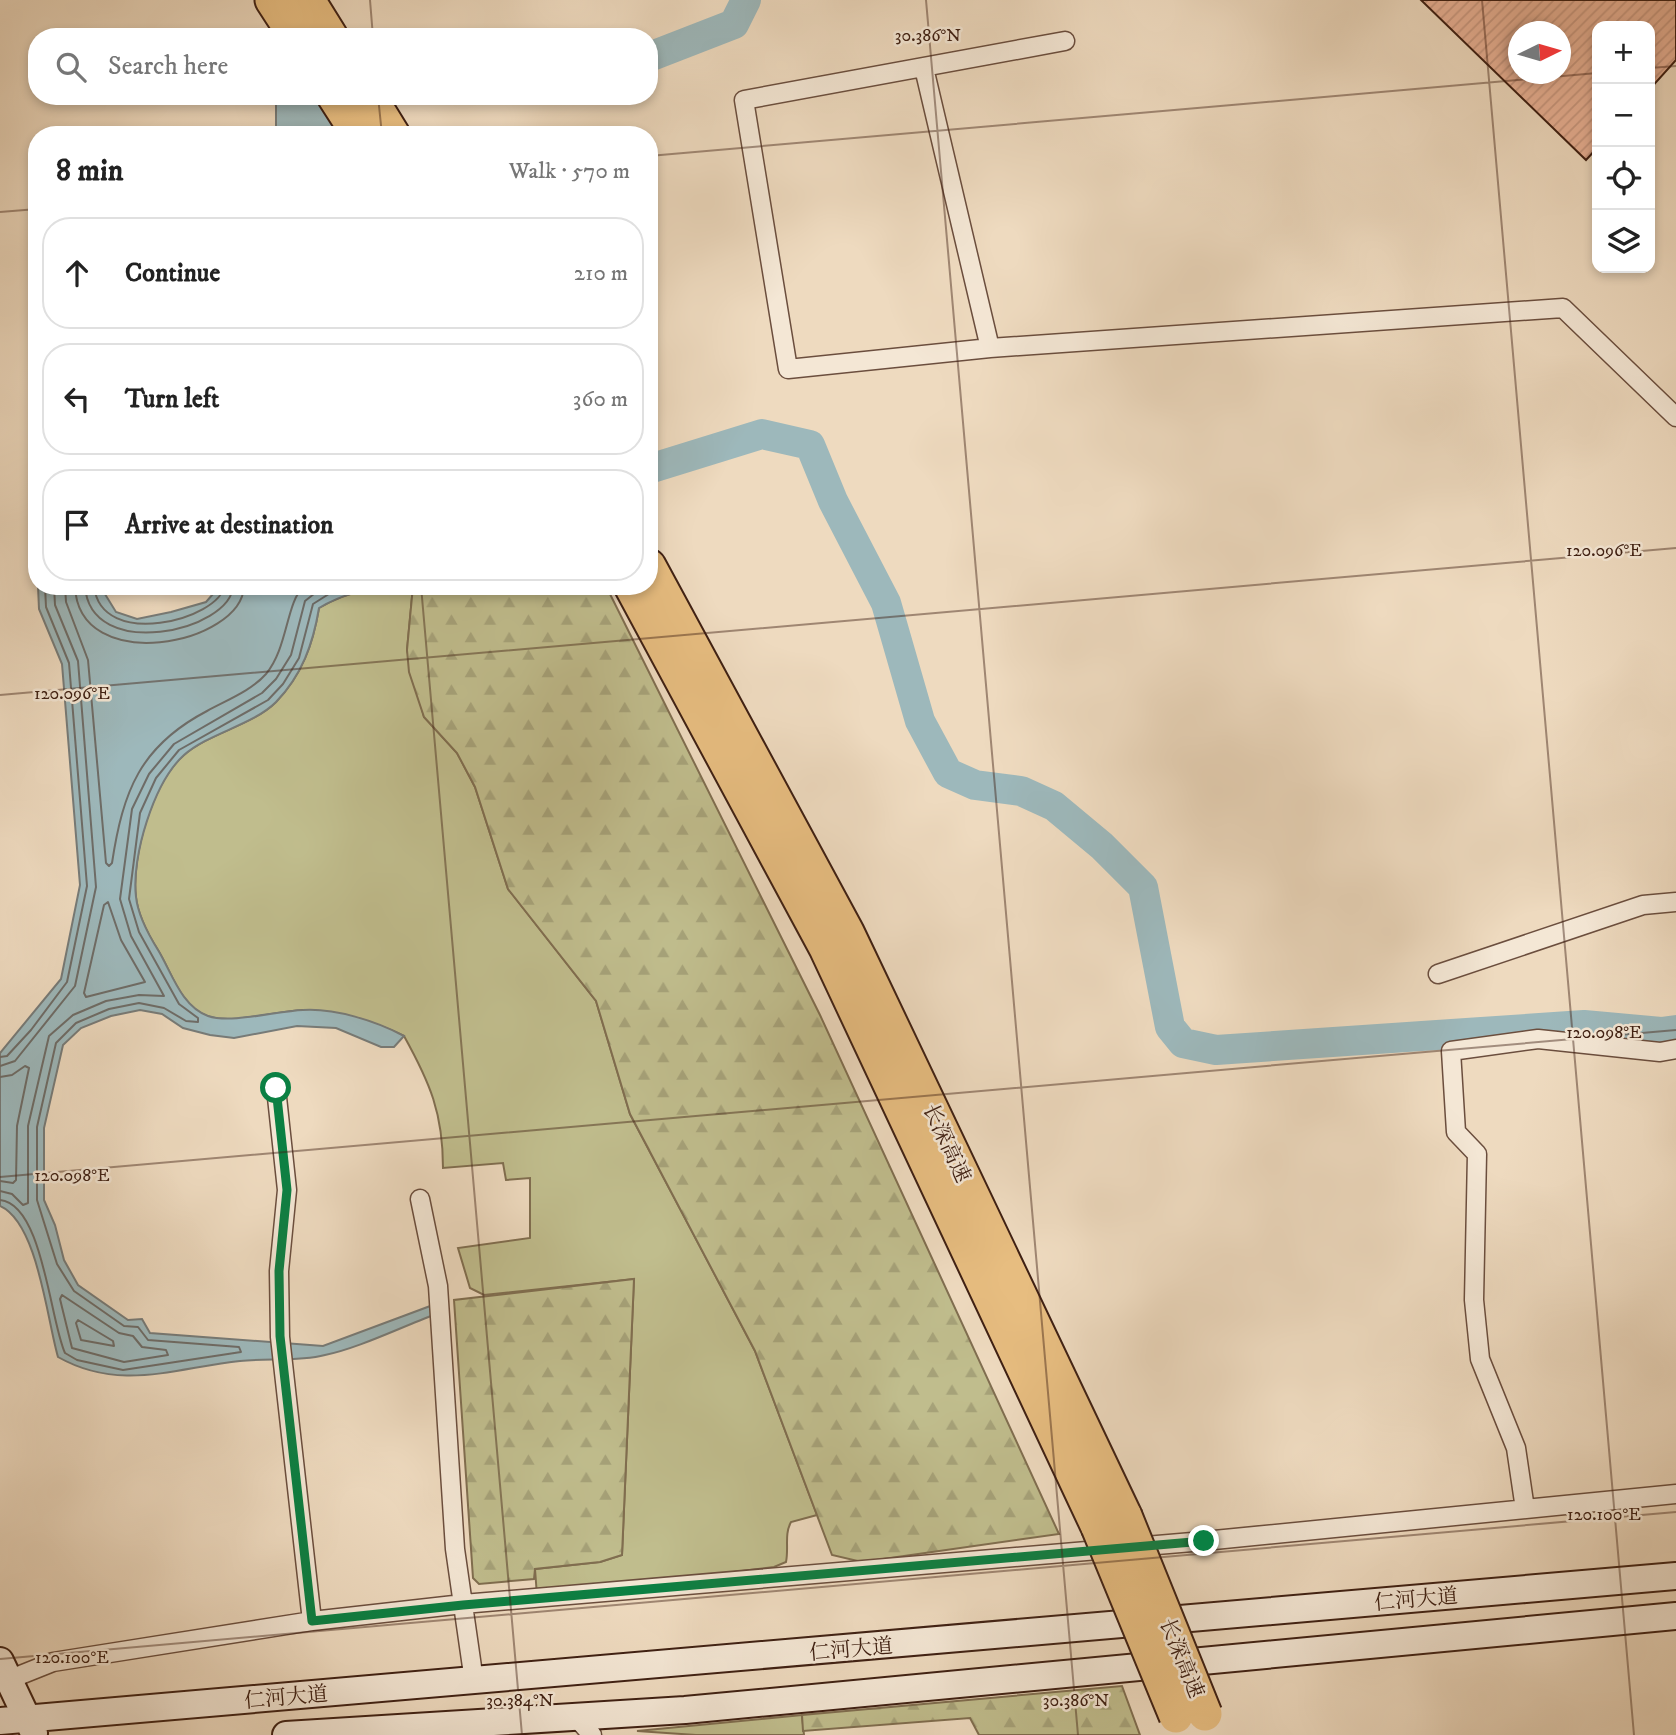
<!DOCTYPE html>
<html lang="en">
<head>
<meta charset="utf-8">
<style>
	:root { --surface:#fff; --page:#f2f2f2; --text:#222; --muted:#767676; --line:#e0e0e0 }
	body { margin:0; font-family:"IM FELL DW Pica","Noto Serif SC",serif; background:var(--page); color:var(--text) }
	.controls { position:absolute; right:21px; top:21px; display:grid; overflow:hidden; border-radius:14px; box-shadow:0 4px 10px #0003 }
	.controls button { width:63px; height:63px; display:grid; place-items:center; padding:0; border:0; border-bottom:2px solid var(--line); background:var(--surface); color:var(--text); font:35px sans-serif }
	.compass { position:absolute; left:1508px; top:21px; width:63px; height:63px; border-radius:50%; background:var(--surface); box-shadow:0 4px 10px #0003; rotate:85deg }
	.stop { position:absolute; width:21px; height:21px; margin:-16px; border:5px solid #0b8043; border-radius:50%; background:#fff }
	.stop.end { background:#0b8043; border-color:#fff; box-shadow:0 2px 7px #0008 }
	.list { margin:0; padding:0; list-style:none }
	h2 { display:flex; justify-content:space-between; align-items:center; height:91px; margin:0; padding:0 28px; font-size:30px }
	h2 small { font-size:23px; font-weight:400; color:var(--muted) }
	.list li { display:grid; grid-template-columns:46px 1fr auto; gap:21px; align-items:center; box-sizing:border-box; height:112px; margin:0 14px 14px; padding:0 14px; border:2px solid var(--line); border-radius:28px }
	.list b { display:block; font-size:26px; white-space:nowrap }
	.list em { font-size:23px; font-style:normal; color:var(--muted) }
	.icon { flex:none; width:38px; height:38px; fill:none; stroke:currentColor; stroke-width:2; stroke-linecap:round; stroke-linejoin:round }
	.map { position:relative; flex:none; width:1676px; height:1735px; overflow:hidden }
	.search { position:absolute; background:var(--surface); box-shadow:0 4px 10px #0003; left:28px; top:28px; width:630px; height:77px; display:flex; align-items:center; gap:18px; box-sizing:border-box; padding:0 24px; border-radius:28px; color:var(--muted); font-size:26px }
	.panel { position:absolute; background:var(--surface); box-shadow:0 4px 10px #0003; left:28px; top:126px; width:630px; height:469px; border-radius:28px }
	.map>svg:first-child { display:block }
</style>
</head>
<body>
<div class="map">
<svg width="1676" height="1735" viewBox="0 0 1676 1735">
	<defs>
		<pattern id="forest-firs" width="22" height="20" patternUnits="userSpaceOnUse" patternTransform="scale(1.75)"><rect width="22" height="20" fill="#c0bd8d"/><path d="M5 1l3.5 6h-7zM16 11l3.5 6h-7z" fill="#a6a279"/></pattern>
		<pattern id="building-hatch" width="6" height="6" patternUnits="userSpaceOnUse" patternTransform="scale(1.75)"><rect width="6" height="6" fill="#e8b195"/><path d="M-1 1l2-2M0 6l6-6M5 7l2-2" fill="none" stroke="#c89880"/></pattern>
	</defs>
	<rect width="100%" height="100%" fill="#eedabf"/>
	<filter id="stains"><feTurbulence type="fractalNoise" baseFrequency=".00286" numOctaves="4"/><feColorMatrix values="0 0 0 0 .2 0 0 0 0 .09 0 0 0 0 .02 0 0 0 .5 -.17"/></filter>
	<radialGradient id="worn" r=".72"><stop offset=".6" stop-color="#630" stop-opacity="0"/><stop offset="1" stop-color="#630" stop-opacity=".3"/></radialGradient>
	<path fill="#c0bd8d" stroke="#806e50" stroke-width="2" d="M 413,586 L 407,650 L 424,717 L 457,753 L 475,787 L 508,889 L 596,1001 L 630,1114 L 755,1351 L 817,1515 L 791,1522 C 784,1535 789,1547 786,1562 L 774,1567 L 537,1596 L 535,1569 L 600,1562 L 622,1555 L 634,1279 L 484,1295 L 470,1288 L 458,1248 L 530,1238 L 530,1178 L 506,1180 L 503,1163 L 443,1168 C 443,1113 430,1083 404,1036 C 379,1023 330,1009 302,1010 C 276,1011 231,1025 207,1016 C 180,1005 172,973 158,950 C 148,934 138,916 136,897 C 131,856 153,782 184,755 C 209,733 253,725 276,702 C 302,675 313,644 319,608 C 349,590 379,586 413,586 Z
		M 802,1715 L 804,1735 L 696,1735 L 637,1731 Z"/>
	<path fill="url(#forest-firs)" stroke="#806e50" stroke-width="2" d="M 413,586 L 606,586 L 820,1015 L 1059,1534 L 862,1562 L 832,1555 L 755,1351 L 630,1114 L 596,1001 L 508,889 L 475,787 L 457,753 L 424,717 L 409,672 L 407,650 Z
		M 634,1279 L 622,1555 L 600,1562 L 535,1569 L 534,1579 L 479,1584 L 473,1578 L 454,1300 Z
		M 1122,1686 L 1140,1735 L 979,1735 L 970,1718 L 803,1731 L 802,1715 Z"/>
	<path fill="#9db8bb" stroke="#777b78" stroke-width="2" d="M 282,96 L 321,96 L 343,135 L 276,135 L 276,104 Z
		M 38,586 L 100,586 L 116,612 L 137,619 L 171,612 L 206,602 L 220,586 L 392,586 C 365,589 342,594 319,608 C 313,644 302,675 276,702 C 253,725 209,733 184,755 C 154,782 131,857 136,897 C 138,916 148,934 158,950 C 172,973 181,1006 208,1016 C 231,1024 277,1011 303,1010 C 335,1008 376,1021 404,1036 L 394,1047 L 381,1047 L 336,1028 L 297,1026 L 234,1038 L 210,1035 L 183,1028 L 162,1014 L 140,1010 L 111,1016 L 81,1028 L 63,1045 L 44,1128 L 44,1200 L 55,1225 L 64,1260 L 78,1285 L 128,1320 L 142,1319 L 150,1333 L 323,1346 L 433,1305 L 434,1315 C 401,1327 359,1348 325,1355 C 298,1362 267,1358 240,1361 C 175,1368 120,1392 58,1357 C 47,1320 38,1223 0,1206 L 0,1053 L 61,979 L 80,885 L 62,664 L 39,609 Z"/>
	<g fill="none" stroke-linecap="round" stroke-linejoin="round">
		<path stroke="#6e6c67" stroke-width="2" d="M 65,586 L 66,602 L 88,660 L 106,863 L 109,866 L 112,863 C 123,791 140,746 207,711 C 227,700 251,691 266,674 C 288,648 286,602 304,586
			M 75,586 C 78,677 242,645 244,586
			M 85,586 C 90,663 231,631 233,586
			M 94,586 C 101,651 220,619 224,586
			M 108,902 L 121,940 L 145,982 L 86,997 L 84,993 L 104,905 Z
			M 0,1057 L 7,1056 L 31,1030 L 67,982 L 87,886 L 69,663 L 46,607 L 45,586
			M 0,1066 L 15,1061 L 75,986 L 96,887 L 78,661 L 55,605 L 54,586
			M 0,1077 L 12,1075 L 25,1066 L 29,1068 L 17,1126 L 16,1180 L 13,1183 L 0,1181
			M 0,1191 L 12,1194 L 23,1205 L 28,1203 L 28,1126 L 49,1036 L 73,1015 L 106,1001 L 139,995 L 164,996 L 131,936 L 120,899 L 132,809 L 149,774 L 174,744 L 262,693 L 276,679 L 291,655 L 305,601 L 324,586
			M 0,1200 C 43,1204 50,1321 65,1353 L 77,1360 L 123,1370 L 241,1352 L 239,1347 L 148,1340 L 138,1327 L 124,1326 L 74,1291 L 57,1264 L 37,1200 L 37,1127 L 56,1043 L 76,1023 L 109,1009 L 139,1003 L 164,1008 L 186,1021 L 198,1022 L 198,1018 L 179,1004 L 139,932 L 129,899 L 140,813 L 156,778 L 179,750 L 268,700 L 283,684 L 299,658 L 313,604 L 332,592 L 349,586
			M 62,1295 L 119,1333 L 133,1336 L 142,1347 L 166,1350 L 168,1355 L 124,1362 L 72,1348 L 60,1299 Z
			M 78,1320 L 113,1341 L 114,1346 L 81,1340 L 76,1323 Z"/>
		<path stroke="#9db8bb" stroke-width="30" d="M 649,57 L 734,24 L 746,0
			M 649,469 L 762,434 L 810,445 L 833,501 L 886,603 L 920,721 L 948,773 L 975,785 L 1021,791 L 1054,806 L 1102,846 L 1143,887 L 1170,1027 L 1183,1043 L 1216,1050 L 1584,1025 L 1661,1032 L 1676,1030"/>
	</g>
	<path fill="url(#building-hatch)" stroke="#3f2013" stroke-width="2" fill-rule="evenodd" d="M 1421,0 L 1676,0 L 1676,60 L 1650,89 L 1650,26 L 1597,26 L 1597,148 L 1586,160 ZM 1518,32 L 1560,32 L 1560,74 L 1518,74 Z"/>
	<g fill="none" stroke-linecap="round" stroke-linejoin="round">
		<g stroke="#6b4e3e" stroke-width="21">
			<path id="minor" d="M 924,68 L 990,348 L 1563,308 L 1676,417
				M 990,348 L 788,369 L 744,100 L 1065,41
				M 1438,974 L 1643,905 L 1676,902
				M 276,1088 L 287,1190 L 279,1271 L 280,1337 L 312,1621
				M 420,1199 L 438,1286 L 455,1549 L 474,1681
				M 1525,1509 L 1516,1448 L 1480,1359 L 1474,1300 L 1477,1154 L 1456,1132 L 1451,1051 L 1538,1039 L 1660,1052 L 1676,1049
				M 8,1680 L 53,1662 L 312,1621 L 463,1604 L 1204,1541 L 1676,1494
				M 576,1717 L 592,1735"/>
		</g>
		<g stroke="#3f2013" stroke-width="30">
			<path id="secondary" d="M 0,1661 L 34,1733
				M 0,1721 L 1676,1576
				M 286,1735 L 685,1710 L 1676,1616"/>
		</g>
		<g stroke="#3f2013" stroke-width="37">
			<path id="motorway" d="M 272,0 L 296,37
				M 308,0 L 331,37
				M 334,96 L 359,135
				M 369,96 L 393,135
				M 649,566 L 847,932 L 1125,1516
				M 631,586 L 826,948 L 1098,1527"/>
		</g>
		<use href="#minor" stroke="#f4e7d5" stroke-width="18"/>
		<use href="#secondary" stroke="#f4e7d5" stroke-width="26"/>
		<use href="#motorway" stroke="#e7bd80" stroke-width="33"/>
		<g stroke="#3f2013" stroke-width="37" stroke-linecap="butt">
			<path id="motorway-bridge" d="M 1125,1516 L 1205,1714
				M 1098,1527 L 1176,1716"/>
		</g>
		<use href="#motorway-bridge" stroke="#e7bd80" stroke-width="33"/>
	</g>
	<g fill="none" stroke-linecap="round" stroke-linejoin="round">
		<path stroke="#0b8043" stroke-width="9" d="M 276,1088 L 287,1190 L 279,1271 L 280,1336 L 312,1621 L 463,1605 L 1204,1541"/>
	</g>
	<path fill="none" stroke="#3f2013" stroke-width="2" stroke-opacity="0.45" d="M 370,0 L 373,37M 926,0 L 1078,1735M 1482,0 L 1634,1735M 1650,68 L 1676,66M 378,96 L 382,135M 649,156 L 1597,73M 0,212 L 37,209M 421,586 L 522,1735M 0,695 L 1676,548M 0,1177 L 1676,1030M 0,1659 L 1676,1512"/>
	<g text-anchor="middle" stroke-width="5" stroke-linejoin="round" paint-order="stroke">
		<g font-size="21" fill="#3f2013" stroke="#f4e7d5">
			<text transform="translate(947 1143) rotate(65)" y="7">长深高速</text>
			<text transform="translate(1416 1599) rotate(-5)" y="7">仁河大道</text>
			<text transform="translate(851 1649) rotate(-5)" y="7">仁河大道</text>
			<text transform="translate(1182 1658) rotate(68)" y="7">长深高速</text>
			<text transform="translate(286 1697) rotate(-5)" y="7">仁河大道</text>
		</g>
	</g>
	<g font-size="18" text-anchor="middle" fill="#3f2013" stroke="#f4e7d5" stroke-width="5" stroke-linejoin="round" paint-order="stroke">
		<text x="928" y="41">30.386°N</text>
		<text x="1604" y="556">120.096°E</text>
		<text x="72" y="699">120.096°E</text>
		<text x="1604" y="1038">120.098°E</text>
		<text x="72" y="1181">120.098°E</text>
		<text x="1604" y="1520">120.100°E</text>
		<text x="72" y="1663">120.100°E</text>
		<text x="520" y="1706">30.384°N</text>
		<text x="1076" y="1706">30.386°N</text>
	</g>
	<rect width="100%" height="100%" filter="url(#stains)"/>
	<rect width="100%" height="100%" fill="url(#worn)"/>
</svg>
<div class="controls">
<button>+</button>
<button>−</button>
<button><svg class="icon" aria-label="locate" viewBox="0 0 24 24"><circle cx="12" cy="12" r="6"/><path d="M12 2v4M12 18v4M2 12h4M18 12h4"/></svg></button>
<button><svg class="icon" aria-label="layers" viewBox="0 0 24 24"><path d="M12 4l9 5-9 5-9-5zM3 14l9 5 9-5"/></svg></button>
</div>
<svg class="compass" viewBox="-18 -18 36 36"><path d="M0-13l5 13h-10z" fill="#e53935"/><path d="M0 13l5-13h-10z" fill="#767676"/></svg>
<div class="stop" style="left:276px;top:1088px"></div>
<div class="stop end" style="left:1204px;top:1541px"></div>
<div class="search"><svg class="icon" aria-label="search" viewBox="0 0 24 24"><circle cx="10" cy="10" r="6"/><path d="M15 15l6 6"/></svg>Search here</div>
<section class="panel">
<h2>8 min<small>Walk · 570 m</small></h2>
<ul class="list">
<li><svg class="icon" aria-label="ahead" viewBox="0 0 24 24"><path d="M12 20V5M6 11l6-6 6 6"/></svg><div><b>Continue</b></div><em>210 m</em></li>
<li><svg class="icon" aria-label="left" viewBox="0 0 24 24"><path d="M17 20v-9H6M10 6l-5 5 5 5"/></svg><div><b>Turn left</b></div><em>360 m</em></li>
<li><svg class="icon" aria-label="arrive" viewBox="0 0 24 24"><path d="M6 21V4h12l-3 4 3 4H6"/></svg><div><b>Arrive at destination</b></div></li>
</ul>
</section>
</div>
</body>
</html>
